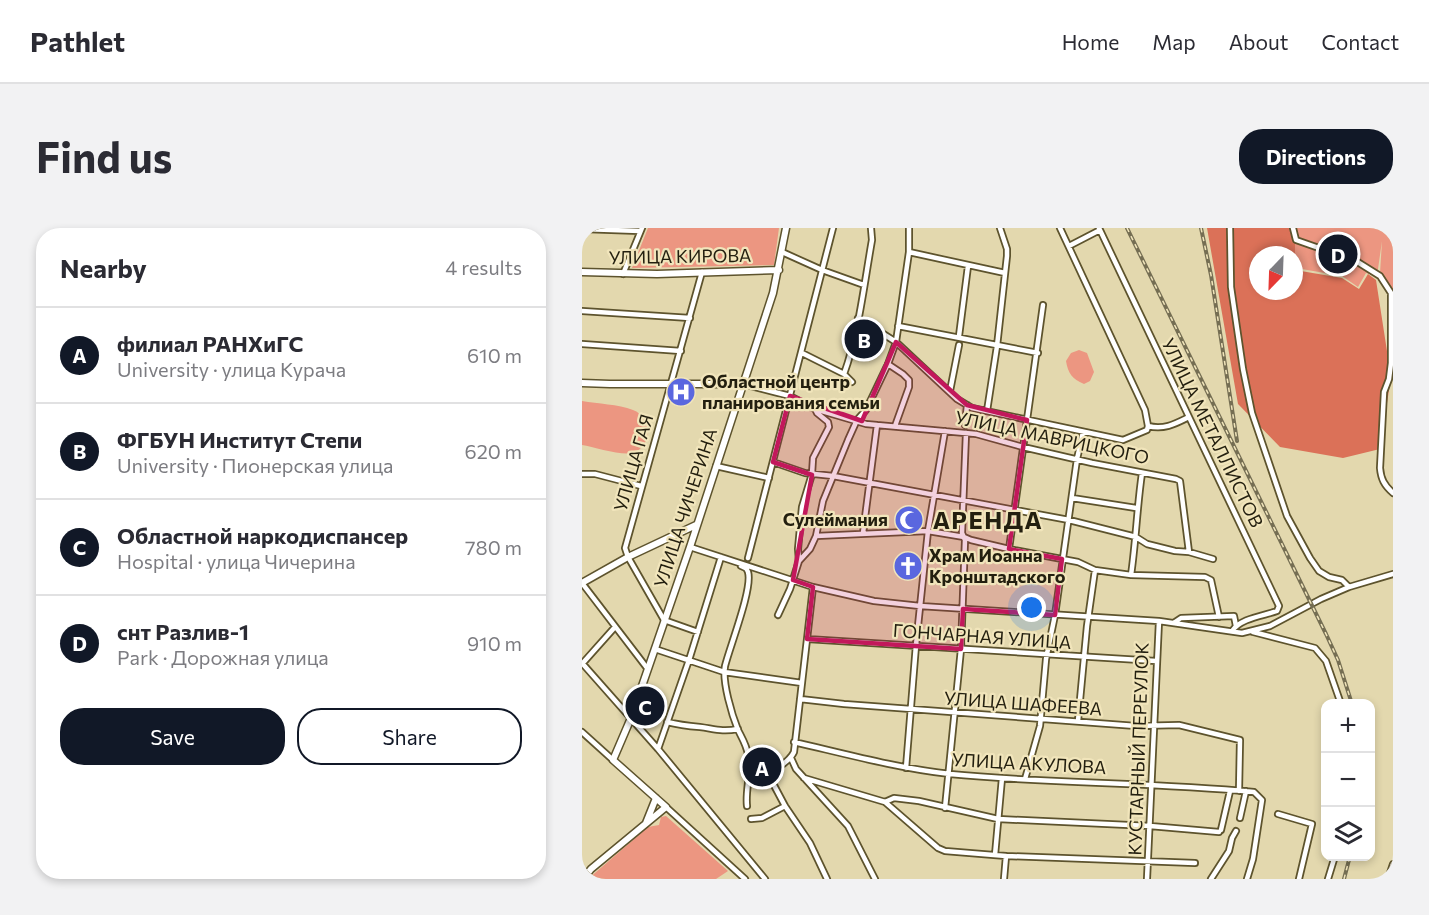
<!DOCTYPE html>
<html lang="en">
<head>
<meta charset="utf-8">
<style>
	:root { --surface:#fff; --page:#f2f2f3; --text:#2b2b33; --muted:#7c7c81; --line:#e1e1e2; --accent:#111827 }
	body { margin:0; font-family:Commissioner,sans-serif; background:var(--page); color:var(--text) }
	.controls { position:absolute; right:18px; bottom:18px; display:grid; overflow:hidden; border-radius:12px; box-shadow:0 3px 9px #0003 }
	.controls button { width:54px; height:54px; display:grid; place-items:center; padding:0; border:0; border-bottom:2px solid var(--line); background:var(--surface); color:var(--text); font:30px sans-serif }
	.compass { position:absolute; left:667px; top:18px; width:54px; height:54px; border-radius:50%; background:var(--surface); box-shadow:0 3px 9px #0003; rotate:203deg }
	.you { position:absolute; left:450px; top:380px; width:21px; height:21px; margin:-15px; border:4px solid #fff; border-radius:50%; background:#1a73e8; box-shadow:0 0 0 9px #1a73e833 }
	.badge { display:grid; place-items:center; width:39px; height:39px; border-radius:50%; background:var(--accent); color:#fff; font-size:20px; font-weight:700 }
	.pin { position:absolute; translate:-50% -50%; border:3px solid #fff; box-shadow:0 2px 6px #0006 }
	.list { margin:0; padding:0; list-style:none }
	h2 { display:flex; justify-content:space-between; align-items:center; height:78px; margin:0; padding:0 24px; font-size:26px }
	h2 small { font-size:20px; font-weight:400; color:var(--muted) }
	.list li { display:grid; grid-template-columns:39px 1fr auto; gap:18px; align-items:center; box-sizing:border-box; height:96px; padding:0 24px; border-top:2px solid var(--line) }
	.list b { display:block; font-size:22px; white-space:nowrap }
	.list p { margin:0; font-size:20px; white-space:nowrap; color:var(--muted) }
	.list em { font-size:20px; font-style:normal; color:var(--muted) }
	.actions { display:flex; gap:12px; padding:18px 24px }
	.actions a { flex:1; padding:14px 0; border:2px solid var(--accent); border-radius:24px; text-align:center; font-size:21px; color:var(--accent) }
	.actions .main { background:var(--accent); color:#fff }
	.icon { flex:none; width:33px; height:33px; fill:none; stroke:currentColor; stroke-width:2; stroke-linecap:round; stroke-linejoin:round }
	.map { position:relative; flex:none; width:811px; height:651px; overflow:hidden; border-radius:24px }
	header { display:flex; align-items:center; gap:36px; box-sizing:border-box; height:84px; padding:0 30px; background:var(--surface); border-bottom:2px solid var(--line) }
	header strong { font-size:28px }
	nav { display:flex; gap:33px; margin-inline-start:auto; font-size:21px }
	.intro { display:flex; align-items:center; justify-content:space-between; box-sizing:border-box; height:144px; padding:0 36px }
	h1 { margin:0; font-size:42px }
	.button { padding:15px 27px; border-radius:24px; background:var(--accent); color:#fff; font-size:21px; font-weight:700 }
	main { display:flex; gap:36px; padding:0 36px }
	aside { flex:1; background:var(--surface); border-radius:24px; box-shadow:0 3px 9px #0003 }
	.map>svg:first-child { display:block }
</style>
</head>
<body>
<header>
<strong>Pathlet</strong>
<nav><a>Home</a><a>Map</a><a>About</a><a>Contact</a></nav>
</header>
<div class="intro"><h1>Find us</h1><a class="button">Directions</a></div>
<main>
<aside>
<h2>Nearby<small>4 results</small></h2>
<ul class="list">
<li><span class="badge">A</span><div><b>филиал РАНХиГС</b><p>University · улица Курача</p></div><em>610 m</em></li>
<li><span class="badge">B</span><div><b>ФГБУН Институт Степи</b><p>University · Пионерская улица</p></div><em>620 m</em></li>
<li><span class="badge">C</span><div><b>Областной наркодиспансер</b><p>Hospital · улица Чичерина</p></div><em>780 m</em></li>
<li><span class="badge">D</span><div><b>снт Разлив-1</b><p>Park · Дорожная улица</p></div><em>910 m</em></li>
</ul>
<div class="actions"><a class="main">Save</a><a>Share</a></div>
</aside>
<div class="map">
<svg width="811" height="651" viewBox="0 0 811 651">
	<rect width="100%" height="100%" fill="#e3d8ae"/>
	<path fill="#ec9681" d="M 66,0 L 197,0 L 192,37 L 50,40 Z
		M 710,0 L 811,0 L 811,65 L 798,45 L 800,13 L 795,48 L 784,45 L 776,59 L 760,48 L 714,40 Z
		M 497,122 L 505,125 L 512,144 L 508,153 L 502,156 C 490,151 486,145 484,133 L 489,125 Z
		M 0,173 C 16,176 36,176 51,182 C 70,189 71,218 51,225 C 39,228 12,219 0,217 Z
		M 84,588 L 146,643 L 134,651 L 6,651 L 66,599 L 77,597 L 79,589 Z"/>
	<path fill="#db7158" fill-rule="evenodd" d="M 625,0 L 710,0 L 713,14 L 713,42 L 760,50 L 777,61 L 786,46 L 794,52 L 809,149 L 798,221 L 761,230 L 698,219 L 656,176 ZM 676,27 L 712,27 L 712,63 L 676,63 Z"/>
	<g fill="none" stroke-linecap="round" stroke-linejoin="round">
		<g stroke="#5d532d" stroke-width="8">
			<path id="minor" d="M 478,0 L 563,182 L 566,198
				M 517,0 L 697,378 L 695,383 C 681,388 659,390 650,403
				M 648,0 L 649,59 L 661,141 L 670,185 L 705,288 L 728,330 L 737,343 L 747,349 L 760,352 L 767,359
				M 711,0 L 714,12 L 774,33 L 798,48 L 809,65 L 809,135 L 807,151 L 802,164 L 798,240 C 799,251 802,257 811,265
				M 0,1 L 58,3
				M 487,18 L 518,2
				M 200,24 L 240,42 L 282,57
				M 327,24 L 423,45
				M 41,46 L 60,0
				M 0,83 L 108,90
				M 276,90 L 314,114 L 375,171 L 390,180 L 541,212 L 565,202 L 566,198
				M 316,98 L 456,125
				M 377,108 L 386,38
				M 0,116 L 99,123
				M 220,125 L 262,146
				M 306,136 L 321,146 L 327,152 L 327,159 L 313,198
				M 270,154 L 262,146 C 277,104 282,57 290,12 L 289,0
				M 161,156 L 208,168 L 233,181 L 284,196 L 394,206 L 441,219 L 510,235 L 594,251 L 598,253 L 607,324
				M 368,163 L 377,117
				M 405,183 L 415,118 L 425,28 L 425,21 L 418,0
				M 383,197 L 385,177
				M 566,198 C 582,202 593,196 607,189
				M 191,234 L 223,245 L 251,248 L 487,292 L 554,309 L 565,316 L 593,323 L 607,324 L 631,331
				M 134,238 L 187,250
				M 0,246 L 13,246 L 59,258
				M 490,270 L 554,280
				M 281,305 L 295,197
				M 234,308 L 346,303 L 382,309 L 389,312 L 427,321 L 496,334 L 513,342 L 549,347 L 623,349 L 629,352 L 637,389
				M 108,319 L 231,359 L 292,373 L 338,378 L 577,393 L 660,405 L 688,398 L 739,371 L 767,359 L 811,346
				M 427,321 L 461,77
				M 166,330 L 251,0
				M 217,333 L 228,321 L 234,308 L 241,273 L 266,212 L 275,192 L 284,182 L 306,136 L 314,114 L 327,24 L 327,0
				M 159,338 C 163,340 164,339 166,344 C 171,360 148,418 143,438 C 140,454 150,487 156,502 C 160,510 165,518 166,527 C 170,545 163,561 165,578
				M 549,347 C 554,313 555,279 560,245
				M 0,355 L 65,440
				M 196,387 L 208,361 L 217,333 L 216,321 L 220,279 L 230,246 L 231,230 L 247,199 L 246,194 L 235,185 L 233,181
				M 593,394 L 599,390 L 652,388 L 654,398
				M 116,404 L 82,392 L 46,329 L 43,320 L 120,44
				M 671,404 L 733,420 L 744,433 L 759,476
				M 225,411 L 574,433
				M 73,421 L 142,444 L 220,455
				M 0,435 L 76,521 L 183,651
				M 0,436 L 33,399
				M 218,471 L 262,476 L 554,498 L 597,497 L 658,512 L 657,563
				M 496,493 L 505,398 L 513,342
				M 85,494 C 97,497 106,498 118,499 C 133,501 140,504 156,501
				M 0,504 L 31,532
				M 212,514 C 264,526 315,540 368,546 C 469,556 571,554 672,564 L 680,572 L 671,631 L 665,651
				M 76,521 L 107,432 L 139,329
				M 209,530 L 214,541 L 266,598 L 293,651
				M 324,540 L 334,417 L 346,303 L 363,203
				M 186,546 L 203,578 L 228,615 L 245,651
				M 222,550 L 303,574 L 312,570 L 337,573 L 416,591 L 568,598 L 637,604
				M 443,551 L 458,498 L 464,431 L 473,387 L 495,231 L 501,204
				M 166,556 C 179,550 206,537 212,524 L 231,359
				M 303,574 L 356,620 L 363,623 L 424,628 L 613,635
				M 84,579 L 163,651
				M 363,580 L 379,421 L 383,312 L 380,305 L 384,205
				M 696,586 L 730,596 L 717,651
				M 658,590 L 664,563
				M 169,591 L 180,590 L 203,578
				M 639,602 L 648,563
				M 413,627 L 420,550
				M 422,651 L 424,628
				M 565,651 L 577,393
				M 629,651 L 647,623 L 650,610 L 654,603
				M 746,651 L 753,628
				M 806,651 L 811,636"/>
		</g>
		<g stroke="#5d532d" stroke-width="9">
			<path id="major" d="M 0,44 L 75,46 L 197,42
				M 0,155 L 28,156 L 161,156
				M 0,355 L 46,329 L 114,297
				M 64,595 L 74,570
				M 1,651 L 9,641 L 84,579 L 31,532 L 49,490 L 108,319 L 191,65 L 204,0"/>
		</g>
		<use href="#minor" stroke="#fff" stroke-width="4.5"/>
		<use href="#major" stroke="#fff" stroke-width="6"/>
		<g stroke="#756e53" stroke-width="4">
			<path id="rail" d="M 545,0 L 744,406 L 756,432 L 770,476
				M 619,0 L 629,47 L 655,213
				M 762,651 L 768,628"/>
		</g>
		<use href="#rail" stroke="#f1e5bb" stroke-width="1.5" stroke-dasharray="4.5" stroke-linecap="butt"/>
	</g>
	<path fill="#c2185b" fill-opacity="0.2" stroke="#c2185b" stroke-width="4.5" stroke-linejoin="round" d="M 314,114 L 385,177 L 445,192 L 427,321 L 480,331 L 473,387 L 381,381 L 379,421 L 225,411 L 231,359 L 211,352 L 230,247 L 191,234 L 208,168 L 280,193 Z"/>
	<defs>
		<g id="hospital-disc" transform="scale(1.5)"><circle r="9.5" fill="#5a67df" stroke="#f1e5bb"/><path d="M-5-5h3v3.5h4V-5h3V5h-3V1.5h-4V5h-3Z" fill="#fff"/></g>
		<g id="mosque-disc" transform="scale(1.5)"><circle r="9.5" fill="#5a67df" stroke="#f1e5bb"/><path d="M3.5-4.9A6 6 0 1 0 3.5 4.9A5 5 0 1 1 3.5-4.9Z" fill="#fff"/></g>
		<g id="church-disc" transform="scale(1.5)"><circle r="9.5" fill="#5a67df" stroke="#f1e5bb"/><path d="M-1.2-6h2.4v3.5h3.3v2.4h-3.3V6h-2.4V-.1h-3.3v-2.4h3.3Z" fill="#fff"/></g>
	</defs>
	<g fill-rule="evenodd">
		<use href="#hospital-disc" x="99" y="164"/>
		<use href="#mosque-disc" x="327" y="292"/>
		<use href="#church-disc" x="326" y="338"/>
	</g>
	<g text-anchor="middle" stroke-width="4.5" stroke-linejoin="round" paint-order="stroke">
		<g font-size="18" fill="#231f0f" stroke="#f1e5bb">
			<text transform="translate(98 29) rotate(-1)" y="6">УЛИЦА КИРОВА</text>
			<text transform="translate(630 205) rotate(64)" y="6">УЛИЦА МЕТАЛЛИСТОВ</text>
			<text transform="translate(470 210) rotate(12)" y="6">УЛИЦА МАВРИЦКОГО</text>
			<text transform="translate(52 235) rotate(-74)" y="6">УЛИЦА ГАЯ</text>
			<text transform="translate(104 280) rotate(-72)" y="6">УЛИЦА ЧИЧЕРИНА</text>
			<text transform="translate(400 409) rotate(4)" y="6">ГОНЧАРНАЯ УЛИЦА</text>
			<text transform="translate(441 476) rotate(4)" y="6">УЛИЦА ШАФЕЕВА</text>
			<text transform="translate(557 521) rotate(-88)" y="6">КУСТАРНЫЙ ПЕРЕУЛОК</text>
			<text transform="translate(447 536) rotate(3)" y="6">УЛИЦА АКУЛОВА</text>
		</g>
		<g font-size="18" font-weight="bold" fill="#231f0f" stroke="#f1e5bb" text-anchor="start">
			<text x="120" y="160">Областной центр<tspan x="120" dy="21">планирования семьи</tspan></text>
			<text x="306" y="298" text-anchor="end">Сулеймания</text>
			<text x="347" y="334">Храм Иоанна<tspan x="347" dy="21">Кронштадского</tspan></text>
		</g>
		<g font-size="24" font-weight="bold" letter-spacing="1.5" fill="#231f0f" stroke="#f1e5bb">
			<text x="406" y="301">АРЕНДА</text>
		</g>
	</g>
</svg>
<div class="controls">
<button>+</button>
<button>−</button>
<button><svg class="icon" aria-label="layers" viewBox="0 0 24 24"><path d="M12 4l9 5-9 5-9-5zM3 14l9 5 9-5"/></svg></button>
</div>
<svg class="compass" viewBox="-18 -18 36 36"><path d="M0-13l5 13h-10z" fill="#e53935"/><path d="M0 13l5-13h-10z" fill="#7c7c81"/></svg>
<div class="you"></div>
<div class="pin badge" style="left:180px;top:539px">A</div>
<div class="pin badge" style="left:282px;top:111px">B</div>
<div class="pin badge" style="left:63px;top:478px">C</div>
<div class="pin badge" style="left:756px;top:26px">D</div>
</div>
</main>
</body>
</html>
